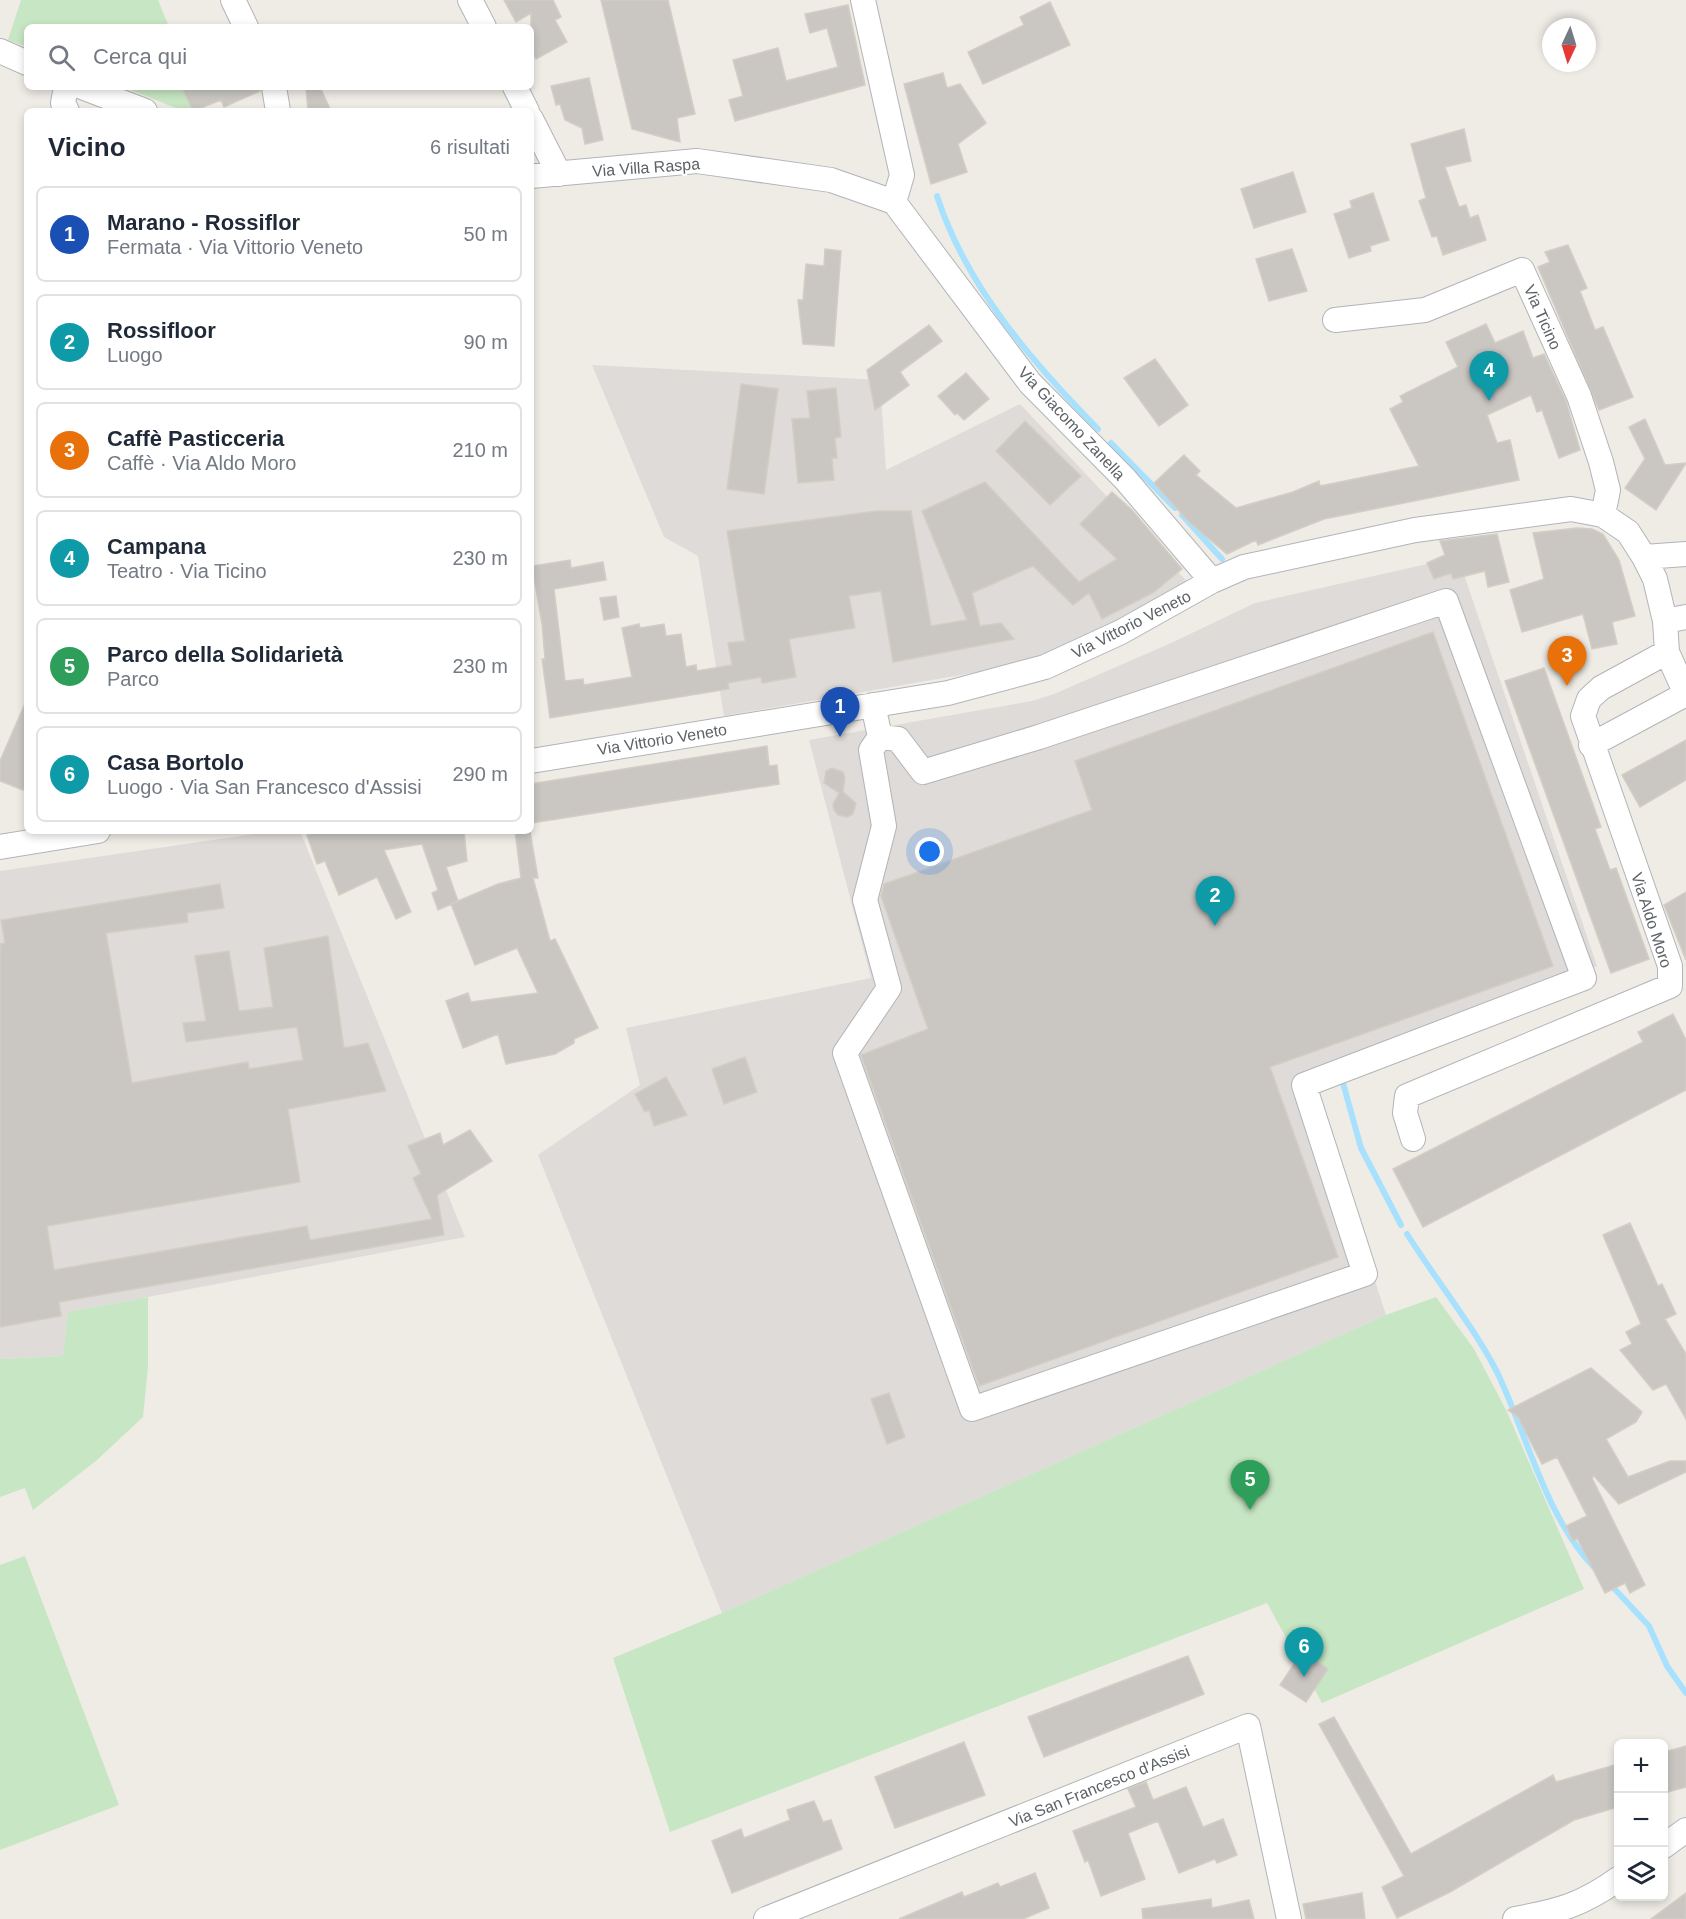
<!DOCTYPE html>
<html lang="it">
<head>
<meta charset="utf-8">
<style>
	:root { --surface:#fff; --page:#f6f6f7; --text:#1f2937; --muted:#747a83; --line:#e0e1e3; --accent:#e6363b }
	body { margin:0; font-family:Arial,sans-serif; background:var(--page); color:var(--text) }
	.controls { position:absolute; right:18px; bottom:18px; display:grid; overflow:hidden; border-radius:9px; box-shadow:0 3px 9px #0003 }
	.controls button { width:54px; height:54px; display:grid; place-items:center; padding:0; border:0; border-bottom:2px solid var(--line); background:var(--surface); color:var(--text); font:30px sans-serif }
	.compass { position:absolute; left:1542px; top:18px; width:54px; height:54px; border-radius:50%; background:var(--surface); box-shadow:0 3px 9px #0003; rotate:184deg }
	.you { position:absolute; left:930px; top:852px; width:21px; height:21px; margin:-15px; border:4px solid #fff; border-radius:50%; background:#1a73e8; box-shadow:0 0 0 9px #1a73e833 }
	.badge { display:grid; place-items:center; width:39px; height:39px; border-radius:50%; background:var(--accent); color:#fff; font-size:20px; font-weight:700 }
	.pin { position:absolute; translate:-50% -50px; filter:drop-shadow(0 2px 3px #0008) }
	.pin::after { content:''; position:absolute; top:32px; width:21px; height:18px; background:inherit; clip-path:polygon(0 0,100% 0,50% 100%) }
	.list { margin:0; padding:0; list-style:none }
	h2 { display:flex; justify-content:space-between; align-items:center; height:78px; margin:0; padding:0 24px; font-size:26px }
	h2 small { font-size:20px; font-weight:400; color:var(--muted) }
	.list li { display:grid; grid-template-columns:39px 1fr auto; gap:18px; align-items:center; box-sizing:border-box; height:96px; margin:0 12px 12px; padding:0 12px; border:2px solid var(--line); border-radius:9px }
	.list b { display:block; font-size:22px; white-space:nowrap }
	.list p { margin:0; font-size:20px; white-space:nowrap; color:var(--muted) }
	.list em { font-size:20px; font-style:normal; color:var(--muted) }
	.icon { flex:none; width:33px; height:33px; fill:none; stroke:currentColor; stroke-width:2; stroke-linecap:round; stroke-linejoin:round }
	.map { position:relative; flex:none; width:1686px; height:1919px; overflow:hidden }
	.search { position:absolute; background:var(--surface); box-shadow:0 3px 9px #0003; left:24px; top:24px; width:510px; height:66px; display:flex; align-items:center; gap:15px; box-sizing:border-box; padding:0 21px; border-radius:9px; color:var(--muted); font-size:22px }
	.panel { position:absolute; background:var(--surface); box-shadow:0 3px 9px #0003; left:24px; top:108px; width:510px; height:726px; border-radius:9px }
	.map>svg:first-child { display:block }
</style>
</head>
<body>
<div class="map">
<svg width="1686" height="1919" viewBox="0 0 1686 1919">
	<rect width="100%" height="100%" fill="#efece6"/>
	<path fill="#dedbd8" d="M 592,365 L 880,380 L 886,470 L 1020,404 L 1195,590 L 1024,664 L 724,716 L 698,556 L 664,537 Z
		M 1458,557 L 1597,966 L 1307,1071 L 1386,1315 L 722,1613 L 538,1155 L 640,1085 L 626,1028 L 871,978 L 809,740 L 1032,701 L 1054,694 L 1169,644 L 1255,603 Z
		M 274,831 L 300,831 L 465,1237 L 68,1312 L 63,1356 L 0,1359 L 0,871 Z"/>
	<path fill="#c7e6c3" d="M 21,0 L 158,0 L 169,27 L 27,27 L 27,47 L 8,40 Z
		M 124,87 L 195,87 L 206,111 L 183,111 Z
		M 148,1297 L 148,1367 L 143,1417 L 97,1460 L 33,1510 L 25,1488 L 0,1497 L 0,1359 L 63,1356 L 68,1312 Z
		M 1436,1297 L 1474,1349 L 1507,1412 L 1584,1589 L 1322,1703 L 1267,1603 L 670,1832 L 613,1658 L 722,1613 L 1386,1315 Z
		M 25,1556 L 119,1805 L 0,1850 L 0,1565 Z"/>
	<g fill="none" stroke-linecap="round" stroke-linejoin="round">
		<path stroke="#a8e1fd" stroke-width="6" d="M 937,196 C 966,286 1032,362 1098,429
			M 1111,443 L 1175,508
			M 1182,515 L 1222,559
			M 1341,1076 L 1361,1148 L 1401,1225
			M 1407,1234 C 1436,1280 1472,1324 1497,1372 C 1526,1432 1547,1521 1595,1568
			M 1610,1584 L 1649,1626 L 1667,1666 L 1686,1693"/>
	</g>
	<path fill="#cac7c3" stroke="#d4cdc4" stroke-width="1.5" d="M 504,0 L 553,0 L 561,17 L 555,20 L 567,42 L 536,59 L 531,50 L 531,13 L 516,22 Z
		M 601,0 L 668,0 L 695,114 L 677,118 L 680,142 L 632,129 Z
		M 1050,2 L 1070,45 L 983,84 L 968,52 L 1024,25 L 1020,17 Z
		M 848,5 L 865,85 L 735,121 L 729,100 L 743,96 L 733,60 L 778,48 L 786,81 L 838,67 L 827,28 L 810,33 L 805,14 Z
		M 943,73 L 947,88 L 960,84 L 986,123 L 958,144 L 967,172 L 931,184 L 904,84 Z
		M 589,78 L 603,140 L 585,144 L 582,128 L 565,120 L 560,104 L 556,105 L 551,86 Z
		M 182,87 L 260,87 L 260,91 L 224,107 L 221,100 L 193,111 Z
		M 306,87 L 320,87 L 331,111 L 308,111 Z
		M 1464,129 L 1471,161 L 1445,167 L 1459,207 L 1466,205 L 1470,218 L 1478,215 L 1486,240 L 1443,255 L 1437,236 L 1432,237 L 1419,201 L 1426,198 L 1411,144 Z
		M 1293,172 L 1306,212 L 1254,228 L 1241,189 Z
		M 1373,193 L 1389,240 L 1370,246 L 1371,251 L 1349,258 L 1334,214 L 1352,208 L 1350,201 Z
		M 1568,245 L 1587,288 L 1580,291 L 1595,330 L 1603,327 L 1633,397 L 1599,410 L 1538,267 L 1550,262 L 1545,252 Z
		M 825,249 L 841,251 L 834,346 L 803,344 L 798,300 L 803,300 L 806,264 L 824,266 Z
		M 1292,249 L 1307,291 L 1269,301 L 1256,259 Z
		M 1486,324 L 1495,343 L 1523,331 L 1533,358 L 1544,354 L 1566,401 L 1580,450 L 1559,458 L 1542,410 L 1537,412 L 1531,395 L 1487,415 L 1497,443 L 1510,440 L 1519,480 L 1324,519 L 1258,545 L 1256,540 L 1227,554 L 1188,521 L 1154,483 L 1184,455 L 1200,471 L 1196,475 L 1236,508 L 1293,492 L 1319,481 L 1320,486 L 1419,466 L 1390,409 L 1403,402 L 1400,396 L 1458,367 L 1446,342 Z
		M 929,325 L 942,341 L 900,372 L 909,385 L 875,410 L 867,370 Z
		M 1155,359 L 1188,405 L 1159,426 L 1124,378 Z
		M 966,373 L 989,399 L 964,420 L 957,413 L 955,415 L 938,396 Z
		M 741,384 L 778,389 L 764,494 L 727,489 Z
		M 836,388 L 841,437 L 835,438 L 837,458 L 832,458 L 834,480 L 798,483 L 792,419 L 810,418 L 807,391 Z
		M 1645,419 L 1665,465 L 1686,463 L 1656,510 L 1625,488 L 1645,459 L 1629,427 Z
		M 1025,421 L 1081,476 L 1050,505 L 996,451 Z
		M 985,482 L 1079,582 L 1117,559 L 1080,524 L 1112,492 L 1132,510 L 1182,569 L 1154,592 L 1102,619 L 1089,593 L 1073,605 L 1033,566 L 972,593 L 980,626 L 1001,623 L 1014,639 L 893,662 L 881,591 L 849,596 L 855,628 L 789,639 L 796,677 L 762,683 L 761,677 L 728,683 L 729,689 L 550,718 L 542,659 L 545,659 L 542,624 L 532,566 L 570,560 L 571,568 L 603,562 L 606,580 L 554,589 L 565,681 L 583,679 L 584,685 L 632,677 L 622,628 L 639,624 L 640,628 L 664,624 L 666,636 L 681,634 L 686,667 L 696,665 L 697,671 L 732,665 L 728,643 L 745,641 L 727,531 L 877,511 L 911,511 L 931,626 L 967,620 L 922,511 Z
		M 1577,528 L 1592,529 L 1603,534 L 1619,560 L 1635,616 L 1612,622 L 1617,644 L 1592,649 L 1583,614 L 1522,632 L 1510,590 L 1544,579 L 1533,533 Z
		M 1497,534 L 1509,582 L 1488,587 L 1485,571 L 1453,579 L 1451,573 L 1434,579 L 1427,563 L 1445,555 L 1440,541 Z
		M 616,596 L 619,617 L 604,620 L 600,598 Z
		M 1433,632 L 1553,966 L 1270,1067 L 1338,1257 L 979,1386 L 861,1055 L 928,1029 L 881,896 L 884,884 L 1092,810 L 1075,761 Z
		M 1544,668 L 1601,827 L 1595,829 L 1610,870 L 1616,868 L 1649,959 L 1611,973 L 1505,681 Z
		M 27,699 L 27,780 L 23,790 L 0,781 L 0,761 Z
		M 1686,740 L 1686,780 L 1640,807 L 1622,775 Z
		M 767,746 L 769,766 L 777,765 L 779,784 L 531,823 L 531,784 Z
		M 832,768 L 843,772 L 845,778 L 843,792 L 856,803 L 853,814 L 847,817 L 838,815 L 834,810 L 833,804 L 839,793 L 824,783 L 826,771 Z
		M 320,831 L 464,831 L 467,861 L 446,867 L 458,901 L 438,910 L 432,893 L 438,890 L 422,844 L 384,850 L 411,912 L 396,919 L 377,877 L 339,895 L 325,861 L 317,864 L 307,835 Z
		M 515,831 L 530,831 L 538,878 L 533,878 L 550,941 L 555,939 L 598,1028 L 574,1039 L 574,1043 L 555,1054 L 506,1064 L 498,1034 L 463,1048 L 446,1001 L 468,993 L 471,1002 L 538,993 L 517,948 L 475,965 L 451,904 L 498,884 L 521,878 Z
		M 220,884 L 224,908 L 187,913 L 188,922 L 106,933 L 132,1083 L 248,1062 L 249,1069 L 303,1060 L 297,1027 L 186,1042 L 183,1023 L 206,1021 L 195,956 L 229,951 L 239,1011 L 273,1007 L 264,948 L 328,936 L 344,1048 L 368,1043 L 386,1091 L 288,1109 L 300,1182 L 47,1226 L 54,1270 L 307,1226 L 310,1240 L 432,1219 L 413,1178 L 421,1174 L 408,1146 L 440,1133 L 443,1145 L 470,1130 L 492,1161 L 437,1195 L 444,1235 L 59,1302 L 61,1316 L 0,1327 L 0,944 L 5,943 L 1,920 Z
		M 1686,892 L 1686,960 L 1664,905 Z
		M 1673,1014 L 1686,1040 L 1686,1090 L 1423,1227 L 1393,1169 L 1643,1042 L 1638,1032 Z
		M 745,1057 L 757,1092 L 724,1104 L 712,1069 Z
		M 666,1077 L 687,1115 L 654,1126 L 649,1110 L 645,1112 L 635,1094 Z
		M 1630,1223 L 1658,1286 L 1662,1284 L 1676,1314 L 1665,1319 L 1686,1354 L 1686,1419 L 1666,1384 L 1653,1390 L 1620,1350 L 1632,1344 L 1626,1332 L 1641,1324 L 1603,1235 Z
		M 1591,1368 L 1642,1412 L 1636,1422 L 1606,1439 L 1628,1477 L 1670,1461 L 1686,1461 L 1686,1472 L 1619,1504 L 1594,1476 L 1592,1478 L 1645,1585 L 1630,1593 L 1625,1583 L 1605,1593 L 1577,1538 L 1573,1541 L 1566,1526 L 1587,1516 L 1557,1457 L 1542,1464 L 1518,1417 L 1508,1410 Z
		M 889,1393 L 905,1437 L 887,1444 L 871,1399 Z
		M 1302,1652 L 1328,1669 L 1306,1702 L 1280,1685 Z
		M 1188,1656 L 1204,1694 L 1044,1757 L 1028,1717 Z
		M 1334,1717 L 1411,1854 L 1553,1775 L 1556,1782 L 1618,1764 L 1618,1807 L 1574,1820 L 1450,1892 L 1397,1918 L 1382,1887 L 1404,1876 L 1319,1724 Z
		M 964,1742 L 985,1795 L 895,1828 L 875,1777 Z
		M 1686,1746 L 1686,1787 L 1664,1793 L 1664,1752 Z
		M 1146,1782 L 1153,1800 L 1186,1787 L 1203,1827 L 1223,1819 L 1237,1855 L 1217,1863 L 1215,1859 L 1179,1873 L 1158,1821 L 1128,1833 L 1145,1879 L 1101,1896 L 1088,1860 L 1085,1862 L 1073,1831 L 1136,1807 L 1128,1789 Z
		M 814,1801 L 823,1822 L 831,1820 L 842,1849 L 732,1893 L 712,1841 L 741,1829 L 744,1838 L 790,1820 L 787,1810 Z
		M 1035,1873 L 1049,1908 L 1023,1919 L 899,1919 L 962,1892 L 964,1897 L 998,1883 L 1000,1887 Z
		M 1362,1893 L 1365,1919 L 1306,1919 L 1303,1904 Z
		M 1686,1893 L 1686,1919 L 1651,1919 Z
		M 1211,1899 L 1212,1908 L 1249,1900 L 1254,1919 L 1143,1919 L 1142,1909 Z"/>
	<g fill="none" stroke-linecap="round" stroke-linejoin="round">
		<g stroke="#b1b4b8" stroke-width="26">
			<path id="minor" d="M 233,0 L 246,27
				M 470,0 L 484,27
				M 863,0 L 902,175 L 894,202
				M 0,51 L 27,63
				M 66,87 L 63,103 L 67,111
				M 82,87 L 145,111
				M 274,87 L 278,111
				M 515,87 L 527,111
				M 531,119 L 559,174
				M 531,176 L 697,161 L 831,180 L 894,202 L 1030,383 L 1125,479 L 1212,581
				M 1335,320 L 1425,310 L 1522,270 L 1579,396 L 1601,462 L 1608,490 L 1603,515
				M 1644,557 L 1686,554
				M 1665,621 L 1686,617
				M 873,705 L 880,737 L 871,750 L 884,826 L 865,900 L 889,988 L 845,1053 L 972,1409 L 1365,1274 L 1304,1085 L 1584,978 L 1446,601 L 1039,737 L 923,772 L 898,739 L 880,737
				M 1591,745 L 1686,694
				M 531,761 L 948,693 L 1045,667 L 1121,632 L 1212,581 L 1244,567 L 1415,530 L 1571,509 L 1603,515 L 1628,532 L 1644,557 L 1655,579 L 1665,621 L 1667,652 L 1686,694
				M 0,847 L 98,831
				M 1413,1139 L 1405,1113 L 1407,1096 L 1670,986 L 1670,966 L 1583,716 L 1589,699 L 1601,688 L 1667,652
				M 1664,1846 L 1686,1830
				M 766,1919 L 1248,1726 L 1289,1919
				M 1515,1919 C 1559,1911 1582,1905 1618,1879"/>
		</g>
		<use href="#minor" stroke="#fff" stroke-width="24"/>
	</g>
	<g text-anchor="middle" stroke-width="4.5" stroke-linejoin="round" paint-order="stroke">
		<g font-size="16" fill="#5d6266" stroke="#fff">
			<text transform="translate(646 167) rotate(-4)" y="6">Via Villa Raspa</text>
			<text transform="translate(1543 317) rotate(66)" y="6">Via Ticino</text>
			<text transform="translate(1072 423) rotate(47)" y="6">Via Giacomo Zanella</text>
			<text transform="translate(1131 624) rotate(-27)" y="6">Via Vittorio Veneto</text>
			<text transform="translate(662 739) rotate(-9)" y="6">Via Vittorio Veneto</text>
			<text transform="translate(1652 920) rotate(72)" y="6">Via Aldo Moro</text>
			<text transform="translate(1099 1786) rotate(-22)" y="6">Via San Francesco d'Assisi</text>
		</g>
	</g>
</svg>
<div class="controls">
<button>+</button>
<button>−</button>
<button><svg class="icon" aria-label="layers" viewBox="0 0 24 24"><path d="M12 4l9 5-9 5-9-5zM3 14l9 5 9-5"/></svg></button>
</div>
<svg class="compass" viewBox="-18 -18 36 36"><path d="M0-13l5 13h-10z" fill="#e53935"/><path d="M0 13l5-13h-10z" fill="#747a83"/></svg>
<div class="you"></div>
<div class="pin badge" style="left:840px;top:737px;background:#1a4fb4">1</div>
<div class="pin badge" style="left:1215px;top:926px;background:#0f9aa8">2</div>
<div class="pin badge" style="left:1567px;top:686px;background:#e8710a">3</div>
<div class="pin badge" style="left:1489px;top:401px;background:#0f9aa8">4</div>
<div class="pin badge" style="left:1250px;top:1510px;background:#2e9e5b">5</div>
<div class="pin badge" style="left:1304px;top:1677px;background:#0f9aa8">6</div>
<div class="search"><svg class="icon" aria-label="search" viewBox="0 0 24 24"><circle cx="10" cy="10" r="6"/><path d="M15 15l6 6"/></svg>Cerca qui</div>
<section class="panel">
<h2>Vicino<small>6 risultati</small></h2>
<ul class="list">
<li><span class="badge" style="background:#1a4fb4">1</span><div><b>Marano - Rossiflor</b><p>Fermata · Via Vittorio Veneto</p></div><em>50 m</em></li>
<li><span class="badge" style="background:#0f9aa8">2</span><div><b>Rossifloor</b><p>Luogo</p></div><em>90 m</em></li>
<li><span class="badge" style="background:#e8710a">3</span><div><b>Caffè Pasticceria</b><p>Caffè · Via Aldo Moro</p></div><em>210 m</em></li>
<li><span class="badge" style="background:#0f9aa8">4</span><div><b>Campana</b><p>Teatro · Via Ticino</p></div><em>230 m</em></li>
<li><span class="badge" style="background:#2e9e5b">5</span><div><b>Parco della Solidarietà</b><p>Parco</p></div><em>230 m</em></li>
<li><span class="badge" style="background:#0f9aa8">6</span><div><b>Casa Bortolo</b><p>Luogo · Via San Francesco d'Assisi</p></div><em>290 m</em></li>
</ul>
</section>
</div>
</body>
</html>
